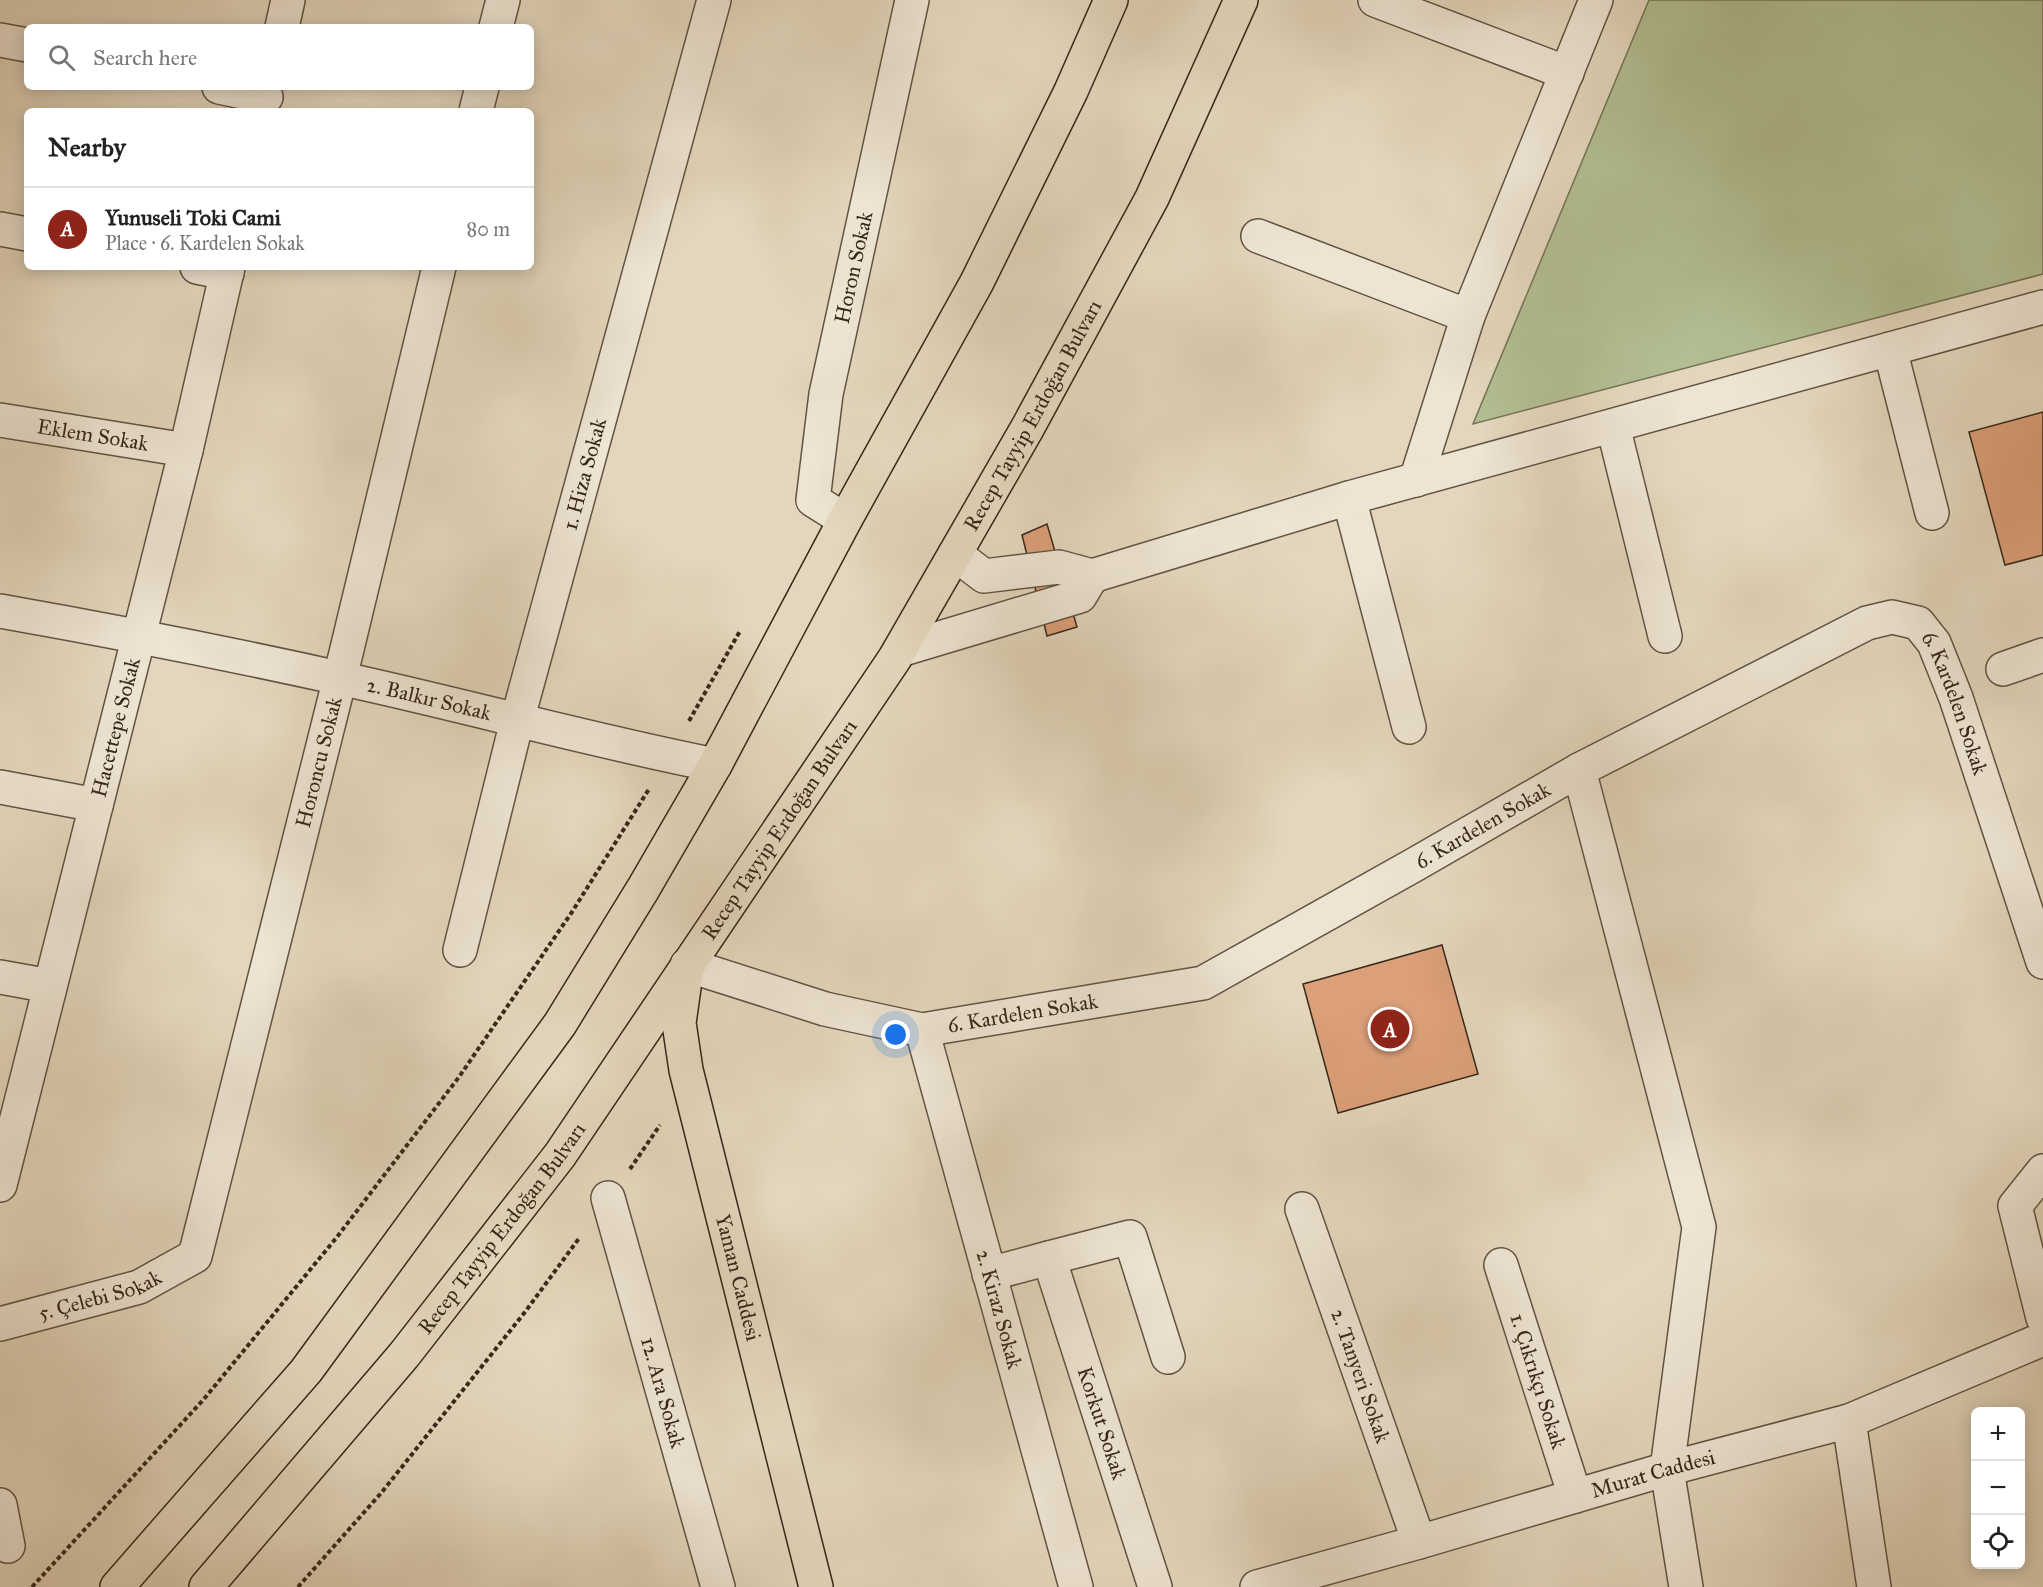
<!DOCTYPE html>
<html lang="en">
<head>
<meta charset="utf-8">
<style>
	:root { --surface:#fff; --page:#f2f2f2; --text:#222; --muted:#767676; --line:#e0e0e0; --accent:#8f2418 }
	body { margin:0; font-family:"IM FELL Great Primer",serif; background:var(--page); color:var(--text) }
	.controls { position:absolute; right:18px; bottom:18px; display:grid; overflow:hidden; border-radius:9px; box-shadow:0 3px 15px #0003 }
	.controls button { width:54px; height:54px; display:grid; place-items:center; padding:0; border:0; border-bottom:2px solid var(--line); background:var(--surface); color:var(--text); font:30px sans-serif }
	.you { position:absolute; left:896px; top:1035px; width:21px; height:21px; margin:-15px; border:4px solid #fff; border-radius:50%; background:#1a73e8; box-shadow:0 0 0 9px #1a73e833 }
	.badge { display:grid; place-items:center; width:39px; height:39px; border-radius:50%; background:var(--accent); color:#fff; font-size:20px; font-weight:700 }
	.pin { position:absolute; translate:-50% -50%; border:3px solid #fff; box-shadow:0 2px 6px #0006 }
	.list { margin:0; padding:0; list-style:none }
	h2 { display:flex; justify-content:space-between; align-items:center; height:78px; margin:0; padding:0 24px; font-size:26px }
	h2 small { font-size:20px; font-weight:400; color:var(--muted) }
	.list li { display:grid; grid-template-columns:39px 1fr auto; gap:18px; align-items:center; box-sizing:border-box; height:84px; padding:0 24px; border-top:2px solid var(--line) }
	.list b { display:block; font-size:22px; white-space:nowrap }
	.list p { margin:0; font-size:20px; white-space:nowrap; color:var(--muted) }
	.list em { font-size:20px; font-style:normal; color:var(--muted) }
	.icon { flex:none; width:33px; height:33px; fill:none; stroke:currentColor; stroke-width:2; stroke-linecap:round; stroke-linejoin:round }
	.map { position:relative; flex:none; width:2043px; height:1587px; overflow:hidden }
	.search { position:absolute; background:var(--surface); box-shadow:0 3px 15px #0003; left:24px; top:24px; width:510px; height:66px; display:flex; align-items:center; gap:15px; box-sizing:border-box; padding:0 21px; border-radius:9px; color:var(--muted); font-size:22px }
	.panel { position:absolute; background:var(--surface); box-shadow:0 3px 15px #0003; left:24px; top:108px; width:510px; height:162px; border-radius:9px }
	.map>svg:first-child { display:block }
</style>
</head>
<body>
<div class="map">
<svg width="2043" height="1587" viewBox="0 0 2043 1587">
	<rect width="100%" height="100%" fill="#e3d6bc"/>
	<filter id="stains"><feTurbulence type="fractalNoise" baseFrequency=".00333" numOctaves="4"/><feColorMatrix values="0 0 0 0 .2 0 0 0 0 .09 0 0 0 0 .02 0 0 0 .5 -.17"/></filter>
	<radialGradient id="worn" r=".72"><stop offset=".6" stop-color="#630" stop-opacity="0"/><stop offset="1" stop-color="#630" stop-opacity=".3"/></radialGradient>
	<path fill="#b2be92" stroke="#747356" stroke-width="1.5" d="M 1649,0 L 2043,0 L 2043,274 L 1473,424 Z"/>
	<path fill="#db9f79" stroke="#36281a" stroke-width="1.5" d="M 2043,412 L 2043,555 L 2005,565 L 1969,432 Z
		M 1047,524 L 1077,627 L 1047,636 L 1022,535 Z
		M 1442,945 L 1478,1074 L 1338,1113 L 1303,984 Z"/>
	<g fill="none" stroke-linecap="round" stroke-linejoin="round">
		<g stroke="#615442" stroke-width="36">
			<g id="minor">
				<path d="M 1375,0 L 1567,73"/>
				<path d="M 282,27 L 288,0"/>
				<path d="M 496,27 L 503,0"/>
				<path d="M 0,40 L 27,45"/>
				<path d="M 219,87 L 266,97"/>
				<path d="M 476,111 L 482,87"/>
				<path d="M 0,229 L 27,234"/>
				<path d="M 1258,236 L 1468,316"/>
				<path d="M 197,267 L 227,273"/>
				<path d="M 1890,349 L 1932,513"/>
				<path id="s1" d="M 0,420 L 186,450"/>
				<path d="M 1613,426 L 1665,636"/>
				<path d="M 1416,480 L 1468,316 L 1596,0"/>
				<path d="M 1349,498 L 1409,727"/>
				<path id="s2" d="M 845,520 L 813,500 L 826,394 L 912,0"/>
				<path d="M 955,554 L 984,576 L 1059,567 L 1092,576 L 1349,498 L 2043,307"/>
				<path id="s3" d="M 0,611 C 113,631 226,653 339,678 C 464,705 588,740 715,765"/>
				<path d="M 900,650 L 1080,596 L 1092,576"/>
				<path d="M 2003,669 L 2043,655"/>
				<path d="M 1579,770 L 1699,1227 L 1667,1469 L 1686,1587"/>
				<path d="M 0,787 L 96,805"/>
				<path id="s4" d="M 460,950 L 517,721 L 714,0"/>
				<path id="s5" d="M 687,965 L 825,1009 L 922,1030 L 1203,983 L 1414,865 L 1579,770 L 1867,623 L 1892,617 L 1918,623 L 1934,643 L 1956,698 L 2043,962"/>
				<path d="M 0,977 L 50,986"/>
				<path id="s6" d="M 922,1030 L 1076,1587"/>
				<path d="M 2043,1171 L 2015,1206 L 2043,1318"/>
				<path id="s7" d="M 0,1185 L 186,450 L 228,267"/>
				<path id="s8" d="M 608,1198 L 718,1587"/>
				<path id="s9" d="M 1302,1209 L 1419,1542"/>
				<path id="s10" d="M 1501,1265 L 1575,1496"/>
				<path d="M 989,1274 L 1049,1258"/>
				<path id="s11" d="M 0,1324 L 139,1287 L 195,1256 L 340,678 L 439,267"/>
				<path d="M 1849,1421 L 1874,1587"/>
				<path d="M 0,1505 L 8,1546"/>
				<path d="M 1155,1587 L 1049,1258 L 1130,1237 L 1168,1357"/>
				<path id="s12" d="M 1257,1587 L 1419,1542 L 1667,1469 L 1849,1421 L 2043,1339"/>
			</g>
		</g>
		<g stroke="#36281a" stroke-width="36">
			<g id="major">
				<path id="s13" d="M 686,973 L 679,1023 L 686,1070 L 816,1587"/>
				<path d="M 117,1587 L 306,1371 L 560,1024 L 643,889 L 715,765 L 845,520 L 977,282 L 1071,91 L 1111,0"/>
				<path id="s14" d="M 206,1587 L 404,1355 L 560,1155 L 895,658 L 1028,427 L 1152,198 L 1241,0"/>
			</g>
		</g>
		<path stroke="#36281a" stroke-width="4" stroke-dasharray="4.5 3" stroke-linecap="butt" d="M 689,721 L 740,631
			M 630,1169 L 660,1125
			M 32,1587 L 204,1399 L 337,1237 L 459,1077 L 572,912 L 649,789
			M 298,1587 L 382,1492 L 525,1312 L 580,1237"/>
		<use href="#minor" stroke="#ede4d3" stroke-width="33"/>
		<use href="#major" stroke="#e3d6bc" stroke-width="33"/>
	</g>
	<g text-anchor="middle" stroke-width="4.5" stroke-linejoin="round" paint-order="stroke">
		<g font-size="21" fill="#36281a" stroke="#ede4d3">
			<text dy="7" stroke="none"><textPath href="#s2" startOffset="274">Horon Sokak</textPath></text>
			<text dy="7" stroke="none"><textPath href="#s14" startOffset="1437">Recep Tayyip Erdoğan Bulvarı</textPath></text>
			<text dy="7" stroke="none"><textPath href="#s1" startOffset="94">Eklem Sokak</textPath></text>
			<text dy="7" stroke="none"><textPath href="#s4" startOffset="492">1. Hiza Sokak</textPath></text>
			<text dy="7" stroke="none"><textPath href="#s3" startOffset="438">2. Balkır Sokak</textPath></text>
			<text dy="7" stroke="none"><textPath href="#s5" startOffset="1426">6. Kardelen Sokak</textPath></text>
			<text dy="7" stroke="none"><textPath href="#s7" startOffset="472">Hacettepe Sokak</textPath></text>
			<text dy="7" stroke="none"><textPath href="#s11" startOffset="717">Horoncu Sokak</textPath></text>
			<text dy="7" stroke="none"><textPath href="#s5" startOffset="850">6. Kardelen Sokak</textPath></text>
			<text dy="7" stroke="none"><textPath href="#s14" startOffset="951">Recep Tayyip Erdoğan Bulvarı</textPath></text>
			<text dy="7" stroke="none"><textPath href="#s5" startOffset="346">6. Kardelen Sokak</textPath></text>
			<text dy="7" stroke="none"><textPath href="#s14" startOffset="465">Recep Tayyip Erdoğan Bulvarı</textPath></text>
			<text dy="7" stroke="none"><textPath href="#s13" startOffset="312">Yaman Caddesi</textPath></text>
			<text dy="7" stroke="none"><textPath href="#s11" startOffset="104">5. Çelebi Sokak</textPath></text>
			<text dy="7" stroke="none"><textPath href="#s6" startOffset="290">2. Kiraz Sokak</textPath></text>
			<text dy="7" stroke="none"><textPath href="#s9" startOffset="177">2. Tanyeri Sokak</textPath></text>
			<text dy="7" stroke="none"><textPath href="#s10" startOffset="122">1. Çıkrıkçı Sokak</textPath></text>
			<text dy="7" stroke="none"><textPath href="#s8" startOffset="202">12. Ara Sokak</textPath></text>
			<text transform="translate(1102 1423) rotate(72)" y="7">Korkut Sokak</text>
			<text dy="7" stroke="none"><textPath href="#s12" startOffset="412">Murat Caddesi</textPath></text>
		</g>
	</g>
	<rect width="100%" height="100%" filter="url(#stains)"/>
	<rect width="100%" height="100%" fill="url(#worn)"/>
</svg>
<div class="controls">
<button>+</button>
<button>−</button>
<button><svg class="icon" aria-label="locate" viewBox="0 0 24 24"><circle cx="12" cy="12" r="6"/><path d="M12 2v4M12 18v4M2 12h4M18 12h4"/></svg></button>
</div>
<div class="you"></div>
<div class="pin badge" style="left:1390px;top:1029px">A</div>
<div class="search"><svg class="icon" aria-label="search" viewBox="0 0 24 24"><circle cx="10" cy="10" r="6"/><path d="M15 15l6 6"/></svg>Search here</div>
<section class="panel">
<h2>Nearby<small></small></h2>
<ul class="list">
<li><span class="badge">A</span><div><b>Yunuseli Toki Cami</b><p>Place · 6. Kardelen Sokak</p></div><em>80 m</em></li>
</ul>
</section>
</div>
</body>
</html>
